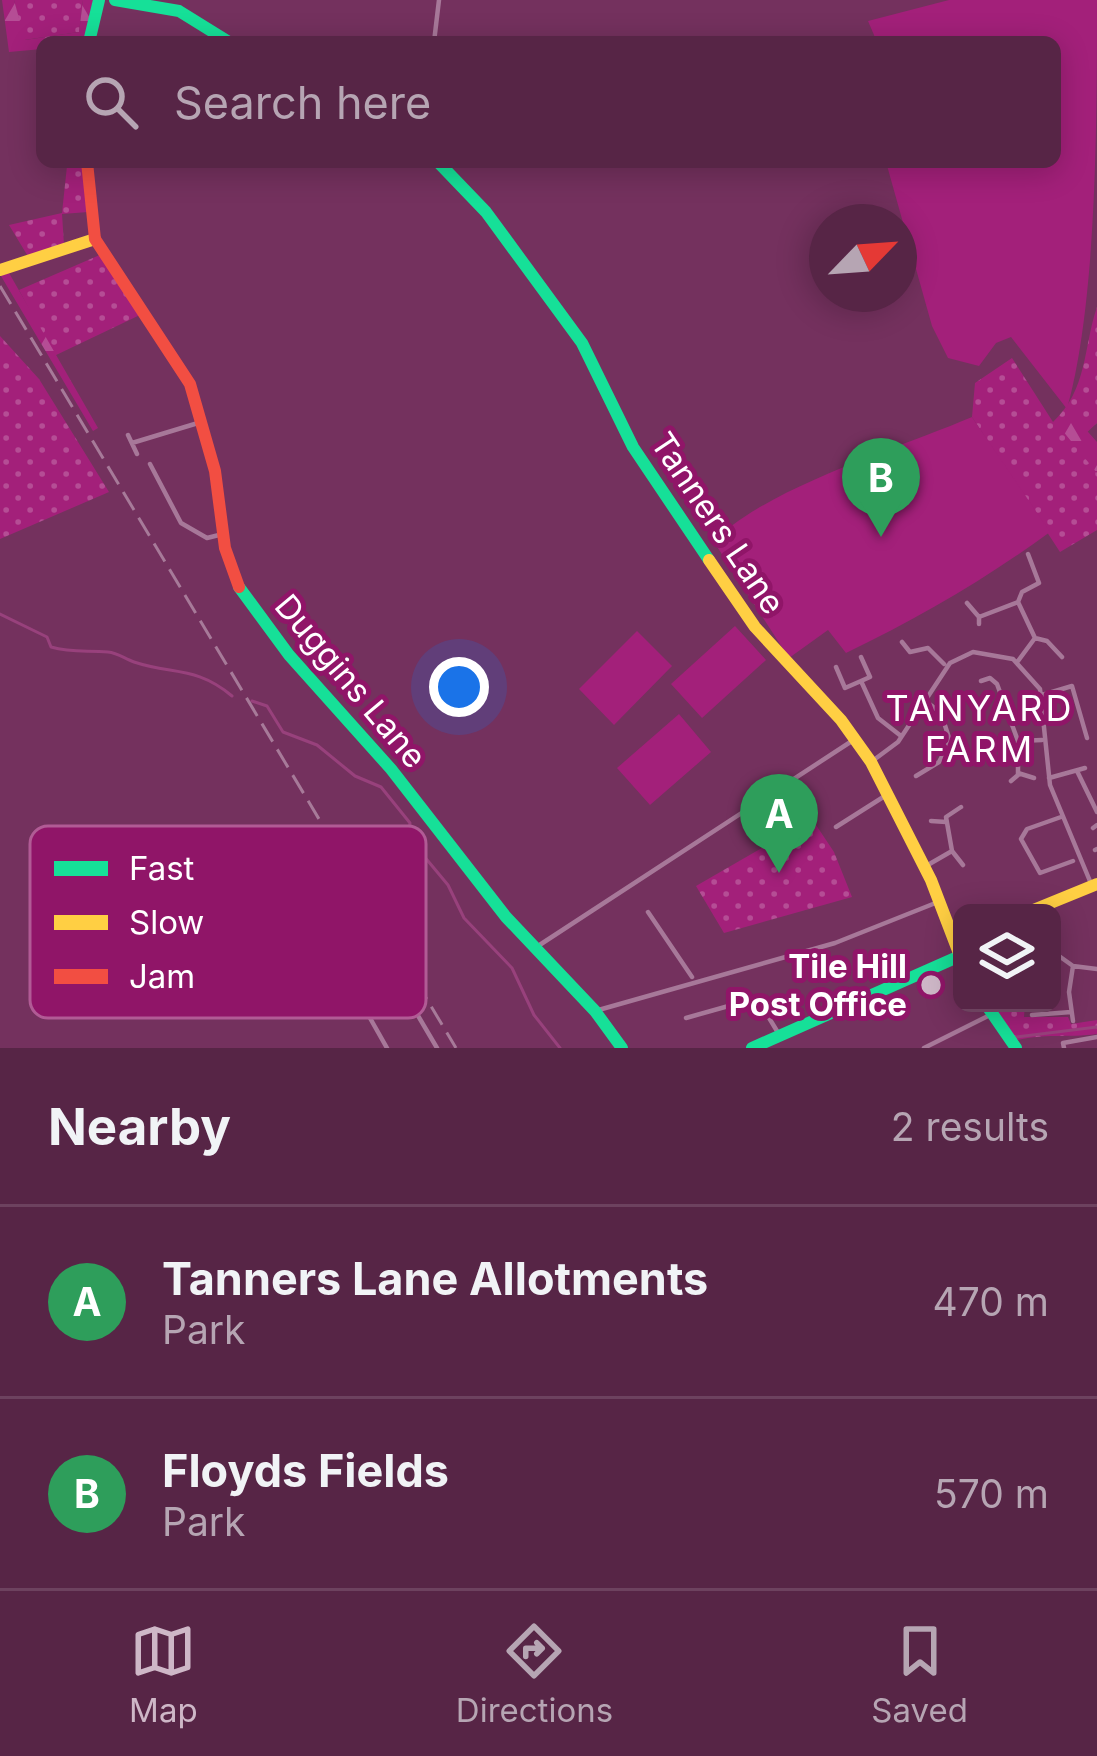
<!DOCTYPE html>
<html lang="en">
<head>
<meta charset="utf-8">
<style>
	:root { --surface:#572546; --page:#5d2d4d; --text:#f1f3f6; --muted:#b6a5b3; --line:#6d425f; --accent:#ceb7c7 }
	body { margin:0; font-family:Inter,sans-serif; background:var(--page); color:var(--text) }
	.controls { position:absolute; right:36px; bottom:36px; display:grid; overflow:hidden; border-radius:18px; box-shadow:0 6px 30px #0003 }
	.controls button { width:108px; height:108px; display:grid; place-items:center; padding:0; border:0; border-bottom:3px solid var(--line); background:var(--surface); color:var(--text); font:60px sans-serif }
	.compass { position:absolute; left:809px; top:204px; width:108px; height:108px; border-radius:50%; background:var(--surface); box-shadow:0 6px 30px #0003; rotate:65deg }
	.you { position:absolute; left:459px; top:687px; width:42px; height:42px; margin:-30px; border:9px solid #fff; border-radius:50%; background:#1a73e8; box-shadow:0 0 0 18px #1a73e833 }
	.badge { display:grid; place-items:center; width:78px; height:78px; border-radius:50%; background:var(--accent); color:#fff; font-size:39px; font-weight:700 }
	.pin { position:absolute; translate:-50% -99px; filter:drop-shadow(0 3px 6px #0008) }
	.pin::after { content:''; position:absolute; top:63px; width:42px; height:36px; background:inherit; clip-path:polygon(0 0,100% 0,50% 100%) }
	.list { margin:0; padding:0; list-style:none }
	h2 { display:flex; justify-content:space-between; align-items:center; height:156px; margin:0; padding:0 48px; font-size:51px }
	h2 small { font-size:39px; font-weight:400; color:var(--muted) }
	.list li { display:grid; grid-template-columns:78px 1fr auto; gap:36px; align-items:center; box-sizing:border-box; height:192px; padding:0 48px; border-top:3px solid var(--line) }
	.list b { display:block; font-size:45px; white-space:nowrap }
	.list p { margin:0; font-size:39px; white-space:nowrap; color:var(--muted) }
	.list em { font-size:39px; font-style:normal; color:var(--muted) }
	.icon { flex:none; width:66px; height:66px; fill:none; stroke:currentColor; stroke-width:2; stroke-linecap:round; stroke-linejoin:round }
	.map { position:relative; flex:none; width:1097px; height:1048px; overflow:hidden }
	.search { position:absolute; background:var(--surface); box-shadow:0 6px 30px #0003; left:36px; right:36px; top:36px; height:132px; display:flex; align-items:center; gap:30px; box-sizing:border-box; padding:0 42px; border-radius:18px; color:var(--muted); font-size:45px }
	.sheet { height:540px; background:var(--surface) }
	nav { display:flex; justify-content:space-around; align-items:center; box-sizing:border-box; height:168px; border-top:3px solid var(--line); background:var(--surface); font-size:33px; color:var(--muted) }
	nav a { display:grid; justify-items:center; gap:6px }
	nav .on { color:var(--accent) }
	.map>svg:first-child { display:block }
</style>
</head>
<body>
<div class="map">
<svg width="1097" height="1048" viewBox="0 0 1097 1048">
	<defs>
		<pattern id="grass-dots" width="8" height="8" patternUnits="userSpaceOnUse" patternTransform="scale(3)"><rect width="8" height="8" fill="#a3207a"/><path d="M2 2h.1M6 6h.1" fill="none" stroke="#b54d95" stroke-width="1.8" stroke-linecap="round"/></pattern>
		<pattern id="forest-firs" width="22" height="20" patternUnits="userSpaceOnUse" patternTransform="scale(3)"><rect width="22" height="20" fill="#a3207a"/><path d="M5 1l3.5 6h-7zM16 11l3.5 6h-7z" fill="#b54d95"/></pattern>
	</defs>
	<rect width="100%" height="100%" fill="#74315e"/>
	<path fill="url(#grass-dots)" d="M 14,0 L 83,0 L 79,32 L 24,40 Z
		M 67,166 L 84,168 L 88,212 L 62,214 L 64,245 L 29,258 L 9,225 L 62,213 Z
		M 102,254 L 142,314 L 54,356 L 19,290 Z
		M 1097,307 L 1097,423 L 1083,436 L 1097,458 L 1097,530 L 1060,552 L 972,417 L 975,383 L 1012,358 L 1053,422 C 1088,389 1083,348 1097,307 Z
		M 0,336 L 39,379 L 109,492 L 0,539 Z
		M 812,819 L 834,852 L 852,897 L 724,933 L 696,886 Z
		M 1008,1003 L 1025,1003 L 1024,1017 L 1068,1017 L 1071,1024 L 1097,1020 L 1097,1034 C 1066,1038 1043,1033 1014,1041 L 997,1014 Z"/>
	<path fill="url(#forest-firs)" d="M 2,0 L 14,0 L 25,40 L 79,32 L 83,0 L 94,0 L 86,40 L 42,42 L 42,49 L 9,52 Z
		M 9,273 L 98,428 L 93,431 L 1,276 Z
		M 1072,414 L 1097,442 L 1097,473 L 1062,430 L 1063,420 Z"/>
	<path fill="#a3207a" d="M 949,0 L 1097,0 C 1097,121 1097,302 1067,409 L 1011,337 L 996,343 L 979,366 L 948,358 L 932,326 L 886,162 L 1055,162 L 1055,42 L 877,42 L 868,21 Z
		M 972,417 L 1050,532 C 984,580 919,618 846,653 L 828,630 L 789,658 L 714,542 C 762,489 902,447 972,417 Z
		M 735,626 L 766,660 L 702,718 L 671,684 Z
		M 637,631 L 672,666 L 614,725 L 579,689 Z
		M 679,714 L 711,752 L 650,805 L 617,768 Z"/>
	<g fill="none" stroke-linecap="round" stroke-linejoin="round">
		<path stroke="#98417c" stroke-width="3" d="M 0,614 L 47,637 L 51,647 C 72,653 87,650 108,652 C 118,653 125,659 134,662 C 173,675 196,666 232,696
			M 252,701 L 267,706 L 283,732 L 317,745 L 355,776 L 381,787 L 410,823 L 408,837 L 448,885 L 464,918 L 512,968 L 534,1015 L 560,1048
			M 1016,1037 L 1097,1027"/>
		<path stroke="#a77899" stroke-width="4.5" d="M 434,42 L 439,0
			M 128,435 L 137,454
			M 132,443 L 198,423
			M 150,464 L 181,523 L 207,538 L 223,534
			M 967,603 L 979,617
			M 979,624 L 979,617 L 1018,602
			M 1035,638 L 1047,641 L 1062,657
			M 902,642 L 910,652 L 928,648 L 944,664
			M 1018,661 L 1035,638 L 1018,602 L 1022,592 L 1039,583 L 1028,554
			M 836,667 L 845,688 L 861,681 L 878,718 L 901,736
			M 861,681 L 870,677 L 861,657
			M 981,681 L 990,678 L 997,684 L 1018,741 L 1018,775 L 1011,781
			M 1042,695 L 1072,686 L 1087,738
			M 1018,741 L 1042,740
			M 871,762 L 898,742 L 950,663 L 973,652 L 1013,659 L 1040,689 L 1050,785 L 1092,886
			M 1018,773 L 1034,778
			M 1078,773 L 1097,812
			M 916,776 L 939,762 L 950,741 L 941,713 L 923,699
			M 1049,778 L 1085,768
			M 1061,817 L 1027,829 L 1021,839 L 1040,873 L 1073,861
			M 931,821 L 946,822
			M 836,827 L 888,794
			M 1093,828 L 1097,825
			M 1095,850 L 1097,849
			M 952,851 L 963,865
			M 926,866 L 952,851 L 946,817 L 961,807
			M 648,912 L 692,977
			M 538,946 L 855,739
			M 1052,951 L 1073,966 L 1097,969
			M 1073,966 L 1069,992 L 1073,1021
			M 400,985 L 437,1048
			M 595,1011 L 835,943 L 938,902
			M 1032,1015 L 1071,1012
			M 370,1018 L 387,1048
			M 686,1018 L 757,998 L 780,1036
			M 924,1048 L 992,1014
			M 1064,1048 L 1063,1043 L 1097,1037"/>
		<path stroke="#16e098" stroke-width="12" d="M 115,0 L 179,11 L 229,42
			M 89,42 L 99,0
			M 438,162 L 486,212 L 582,343 L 633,447 L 709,560
			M 239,587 L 289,655 L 391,769 L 506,917 L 595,1011 L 622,1048
			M 985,1003 L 1016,1048
			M 752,1048 L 962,955"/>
		<path stroke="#ffcf43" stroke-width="12" d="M 0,270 L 95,239
			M 709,560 L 755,627 L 841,720 L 871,762 L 931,880 L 962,961
			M 1026,913 L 1097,884"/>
		<path stroke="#f24e42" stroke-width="12" d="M 87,162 L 95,239 L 190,384 L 215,471 L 225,548 L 239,587"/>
		<path stroke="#a77a99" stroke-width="3" stroke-dasharray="21 9" stroke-linecap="butt" d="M 0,286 L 456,1048"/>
	</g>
	<circle fill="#ceb7c7" stroke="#901568" stroke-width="4.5" cx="931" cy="985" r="12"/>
	<g text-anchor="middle" stroke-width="10" stroke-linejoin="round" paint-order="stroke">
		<g font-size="33" fill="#fff" stroke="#901568">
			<text transform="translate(718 523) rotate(56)" y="12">Tanners Lane</text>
			<text transform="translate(351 681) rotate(50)" y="12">Duggins Lane</text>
		</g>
		<g font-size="33" font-weight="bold" fill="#fff" stroke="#901568" text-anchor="end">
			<text x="907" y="978">Tile Hill<tspan x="907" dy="38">Post Office</tspan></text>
		</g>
		<g font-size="36" letter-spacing="3" fill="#fff" stroke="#901568">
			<text x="980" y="721">TANYARD<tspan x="980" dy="41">FARM</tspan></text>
		</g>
	</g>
	<rect x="30" y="826" width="396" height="192" rx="18" fill="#901568" stroke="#b15b95" stroke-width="3"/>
	<rect x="54" y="861" width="54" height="15" fill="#16e098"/>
	<rect x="54" y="915" width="54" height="15" fill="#ffcf43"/>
	<rect x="54" y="969" width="54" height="15" fill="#f24e42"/>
	<g font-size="33" fill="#fff">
		<text x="129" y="880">Fast</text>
		<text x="129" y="934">Slow</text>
		<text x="129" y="988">Jam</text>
	</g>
</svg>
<div class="controls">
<button><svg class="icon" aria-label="layers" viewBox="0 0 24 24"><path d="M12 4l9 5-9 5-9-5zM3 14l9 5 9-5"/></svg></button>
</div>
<svg class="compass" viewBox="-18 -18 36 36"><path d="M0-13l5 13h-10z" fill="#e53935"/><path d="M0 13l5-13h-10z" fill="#b6a5b3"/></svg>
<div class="you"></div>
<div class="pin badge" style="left:779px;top:873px;background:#2e9e5b">A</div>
<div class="pin badge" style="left:881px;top:537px;background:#2e9e5b">B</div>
<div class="search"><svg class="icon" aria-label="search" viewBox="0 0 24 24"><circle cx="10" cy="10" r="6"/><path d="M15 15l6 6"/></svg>Search here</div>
</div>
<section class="sheet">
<h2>Nearby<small>2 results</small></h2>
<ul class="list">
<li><span class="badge" style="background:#2e9e5b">A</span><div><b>Tanners Lane Allotments</b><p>Park</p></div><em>470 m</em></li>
<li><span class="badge" style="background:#2e9e5b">B</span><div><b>Floyds Fields</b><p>Park</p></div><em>570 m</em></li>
</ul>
</section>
<nav>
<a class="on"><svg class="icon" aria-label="map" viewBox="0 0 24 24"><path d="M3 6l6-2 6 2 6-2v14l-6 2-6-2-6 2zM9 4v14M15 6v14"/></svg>Map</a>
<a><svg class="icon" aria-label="directions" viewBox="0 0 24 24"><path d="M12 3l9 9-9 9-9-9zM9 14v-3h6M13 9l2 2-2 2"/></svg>Directions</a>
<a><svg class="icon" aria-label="saved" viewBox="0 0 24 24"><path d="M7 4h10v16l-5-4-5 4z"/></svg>Saved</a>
</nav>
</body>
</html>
